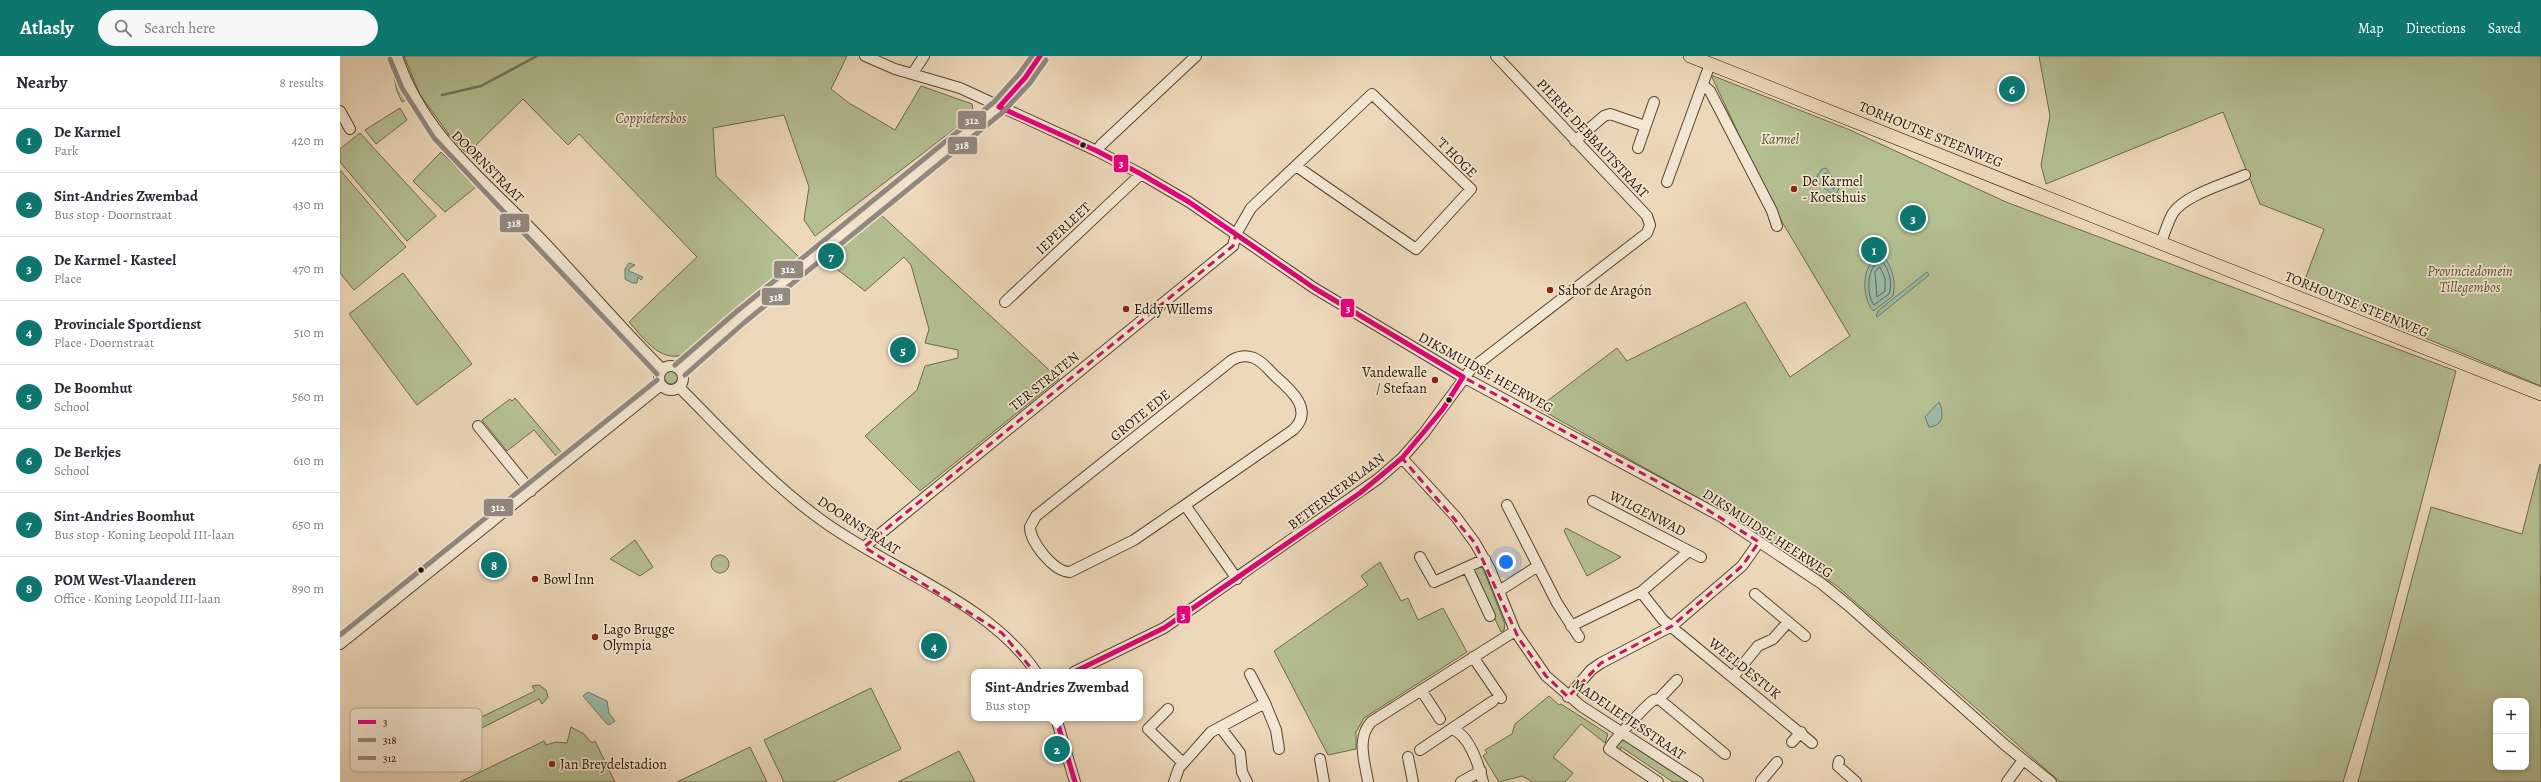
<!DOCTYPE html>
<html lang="en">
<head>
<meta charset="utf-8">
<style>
	:root { --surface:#fff; --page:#f7f7f7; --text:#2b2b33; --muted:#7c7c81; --line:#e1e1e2; --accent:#0f766e }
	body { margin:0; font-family:Alegreya,serif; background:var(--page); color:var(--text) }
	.controls { position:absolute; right:12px; bottom:12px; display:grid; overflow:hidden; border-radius:8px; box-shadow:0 2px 6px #0003 }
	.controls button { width:36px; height:36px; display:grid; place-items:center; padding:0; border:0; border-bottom:1px solid var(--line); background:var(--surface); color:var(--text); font:20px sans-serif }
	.you { position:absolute; left:1166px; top:506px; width:14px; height:14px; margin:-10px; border:3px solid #fff; border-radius:50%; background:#1a73e8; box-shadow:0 0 0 6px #1a73e833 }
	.badge { display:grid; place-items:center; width:26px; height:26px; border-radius:50%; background:var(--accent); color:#fff; font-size:13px; font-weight:700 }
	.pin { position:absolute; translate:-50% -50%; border:2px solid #fff; box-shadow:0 1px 4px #0006 }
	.popup { position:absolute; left:631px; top:613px; width:172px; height:52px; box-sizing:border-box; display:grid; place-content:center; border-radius:8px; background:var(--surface); filter:drop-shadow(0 1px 3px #0005); font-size:13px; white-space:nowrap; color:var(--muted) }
	.popup b { font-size:15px; color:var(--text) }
	.popup::after { content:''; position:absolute; left:50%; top:100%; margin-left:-8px; border:8px solid transparent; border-top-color:var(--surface) }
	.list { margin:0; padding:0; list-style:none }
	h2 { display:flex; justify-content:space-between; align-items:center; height:52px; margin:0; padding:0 16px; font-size:17px }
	h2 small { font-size:13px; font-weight:400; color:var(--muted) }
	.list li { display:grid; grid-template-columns:26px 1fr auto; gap:12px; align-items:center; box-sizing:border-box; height:64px; padding:0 16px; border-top:1px solid var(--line) }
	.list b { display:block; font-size:15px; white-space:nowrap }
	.list p { margin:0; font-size:13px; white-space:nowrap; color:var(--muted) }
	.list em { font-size:13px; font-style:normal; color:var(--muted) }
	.icon { flex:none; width:22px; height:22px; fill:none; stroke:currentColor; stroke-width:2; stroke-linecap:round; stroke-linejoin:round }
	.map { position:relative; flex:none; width:2201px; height:726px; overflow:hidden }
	header { display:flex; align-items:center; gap:24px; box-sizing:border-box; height:56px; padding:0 20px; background:var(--accent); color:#fff }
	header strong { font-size:19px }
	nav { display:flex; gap:22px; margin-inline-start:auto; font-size:14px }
	.search { width:280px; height:36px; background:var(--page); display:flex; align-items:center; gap:10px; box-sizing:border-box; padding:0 14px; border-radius:22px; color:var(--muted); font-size:15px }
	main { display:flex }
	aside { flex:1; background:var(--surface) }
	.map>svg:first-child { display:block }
</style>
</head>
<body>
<header>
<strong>Atlasly</strong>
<div class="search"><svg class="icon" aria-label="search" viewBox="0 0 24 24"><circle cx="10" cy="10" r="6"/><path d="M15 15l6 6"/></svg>Search here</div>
<nav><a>Map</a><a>Directions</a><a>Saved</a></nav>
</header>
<main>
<aside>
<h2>Nearby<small>8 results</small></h2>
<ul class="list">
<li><span class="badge">1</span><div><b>De Karmel</b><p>Park</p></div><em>420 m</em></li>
<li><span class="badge">2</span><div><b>Sint-Andries Zwembad</b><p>Bus stop · Doornstraat</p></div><em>430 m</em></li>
<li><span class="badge">3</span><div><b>De Karmel - Kasteel</b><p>Place</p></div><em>470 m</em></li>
<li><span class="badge">4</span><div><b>Provinciale Sportdienst</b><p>Place · Doornstraat</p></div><em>510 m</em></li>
<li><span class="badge">5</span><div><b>De Boomhut</b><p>School</p></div><em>560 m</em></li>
<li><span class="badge">6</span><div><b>De Berkjes</b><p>School</p></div><em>610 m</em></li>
<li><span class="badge">7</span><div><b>Sint-Andries Boomhut</b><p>Bus stop · Koning Leopold III-laan</p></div><em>650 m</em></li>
<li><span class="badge">8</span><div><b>POM West-Vlaanderen</b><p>Office · Koning Leopold III-laan</p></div><em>890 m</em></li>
</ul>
</aside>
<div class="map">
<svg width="2201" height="726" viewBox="0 0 2201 726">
	<rect width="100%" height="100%" fill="#edd8ba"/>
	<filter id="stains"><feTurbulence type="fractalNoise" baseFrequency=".005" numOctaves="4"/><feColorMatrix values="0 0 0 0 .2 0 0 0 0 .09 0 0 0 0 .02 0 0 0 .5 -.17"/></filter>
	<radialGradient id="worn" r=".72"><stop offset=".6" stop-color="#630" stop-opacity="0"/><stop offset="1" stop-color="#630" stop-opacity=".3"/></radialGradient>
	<path fill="#b4bf92" stroke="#6c6949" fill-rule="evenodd" d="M 64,0 L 507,0 L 491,33 L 509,47 L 555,74 L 581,30 L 632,48 L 634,58 L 475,180 L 464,164 L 469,131 L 444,59 L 373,72 L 376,120 L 459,201 L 344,299 C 318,306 304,282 289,266 L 357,201 L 239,78 L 228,89 L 183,43 L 127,98 L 110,80 L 80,39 Z
		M 1699,0 L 2201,0 L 2201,330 L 1962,231 L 1984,173 L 1920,148 L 1883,56 L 1706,128 L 1701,109 L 1710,60 Z
		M 55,8 L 69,42 L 62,46 L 57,35 L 51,9 Z
		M 1371,19 L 1510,74 L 1666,146 L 2116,315 L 2036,619 L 2003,726 L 1720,726 L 1497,530 L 1403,467 L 1198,352 L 1277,292 L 1287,305 L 1405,246 L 1450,321 L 1510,280 L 1432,149 Z
		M 60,52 L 67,64 L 36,88 L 25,74 Z
		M 20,77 L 96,160 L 67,185 L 0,106 L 0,93 Z
		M 101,96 L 136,131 L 105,156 L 73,125 Z
		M 0,114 L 66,191 L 14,234 L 0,217 Z
		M 540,158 L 719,323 L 580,435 L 525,380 L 577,334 L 585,310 L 618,302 L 618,294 L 585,287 L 589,273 L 571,209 L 564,201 L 525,235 L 485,204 Z
		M 63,217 L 132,308 L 77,349 L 9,258 Z
		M324 321a7 7 0 1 1 14 0a7 7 0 1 1-14 0Z
		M 175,342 L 222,397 L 217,401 L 194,374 L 167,395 L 142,364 L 170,343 L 172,345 Z
		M 2200,408 L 2201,726 L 2018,726 L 2091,451 L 2182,478 ZM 2156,645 L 2186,645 L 2186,711 L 2156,711 Z
		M 1226,472 L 1281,501 L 1247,520 L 1224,475 Z
		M 295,484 L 313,511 L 300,520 L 270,503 Z
		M371 508a9 9 0 1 1 18 0a9 9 0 1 1-18 0Z
		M 1040,506 L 1061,545 L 1068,542 L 1078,564 L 1103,552 L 1127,596 L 1024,662 L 1016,676 L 1016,693 L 988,699 L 934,595 L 1028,529 L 1021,520 Z
		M 1139,510 L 1142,510 L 1165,568 L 1164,574 L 1161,576 L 1134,518 L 1134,513 Z
		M 199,629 L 206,634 L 208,641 L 202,648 L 199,643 L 130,678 L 133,683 C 126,686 121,685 117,679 L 117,669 L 122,664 L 125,669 L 195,635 L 192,630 Z
		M 531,632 L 561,693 L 493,726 L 444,726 L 424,684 Z
		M 1209,640 L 1219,649 L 1221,648 L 1268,678 L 1265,687 L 1241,668 L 1213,701 L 1233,717 L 1225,726 L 1193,726 L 1182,720 L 1159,726 L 1143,700 L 1147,697 L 1145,694 L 1172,678 L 1175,668 Z
		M 231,671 L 244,678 L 252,687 L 255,685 L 275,726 L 120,726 L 204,685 L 206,689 L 216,686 L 227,687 Z
		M 1282,683 L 1345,724 L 1347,726 L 1333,726 L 1281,691 L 1280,697 L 1275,692 Z
		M 410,691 L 427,726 L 337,726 Z
		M 619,695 L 635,726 L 558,726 Z"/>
	<path fill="#9abba9" stroke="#6b7865" d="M 1486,112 L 1499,132 L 1497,137 L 1492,138 L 1477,126 L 1477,120 L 1482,113 Z
		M 1537,202 L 1545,202 C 1553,214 1556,226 1553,240 L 1533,255 C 1522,241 1521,211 1537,202 Z
		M 289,207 L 295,209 L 289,213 L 289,215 L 303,221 L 301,224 L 298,221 L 297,227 L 292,227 L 285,223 L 285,213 Z
		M 1587,216 L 1589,219 L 1537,261 L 1536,260 L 1539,254 Z
		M 1599,346 C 1604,357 1604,370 1589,371 L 1585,361 Z
		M 248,636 L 267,645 L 269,657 L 275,665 L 269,669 L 267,668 L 243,640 Z"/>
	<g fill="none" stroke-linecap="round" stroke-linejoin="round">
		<path stroke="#5f6754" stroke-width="1" d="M 1486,117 L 1494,129 L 1494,133 L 1482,125 L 1482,121 Z
			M 1538,206 L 1543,206 C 1549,215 1553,227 1549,238 L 1534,249 C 1526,240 1527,212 1538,206 Z
			M 1540,211 L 1545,222 L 1545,235 L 1537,241 L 1535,216 Z"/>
		<path stroke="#6b7865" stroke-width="2.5" d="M 102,39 L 141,30 L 197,0"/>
		<g stroke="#56442e" stroke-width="12">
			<path id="minor" d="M 57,0 C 83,80 145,124 201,183 C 242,226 280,271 322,313
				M 525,0 L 555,13 L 620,32 L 757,95 L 801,118 L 849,146 L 974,232 L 1123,321 L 1382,461 L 1482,528 L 1509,550 L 1665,689 L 1711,726
				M 573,17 L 584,0
				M 1363,29 L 1370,35 L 1432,155 L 1437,170
				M 0,55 L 10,73
				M 1235,85 L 1264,60 L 1270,58 L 1305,70
				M 1298,92 L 1314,46
				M 757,95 L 761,89 L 856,0
				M 1327,126 L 1370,8
				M 1821,186 C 1825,177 1828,165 1833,157 C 1845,139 1885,128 1905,119
				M 665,246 L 801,118
				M319 322a12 12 0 1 1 24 0a12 12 0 1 1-24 0Z
				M 340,314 L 400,261 L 659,51 L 685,22 L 700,0
				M 339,331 C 384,376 428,425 480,463 C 547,513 648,545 696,616
				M 138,370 L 191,435
				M 1062,402 L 1116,461 L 1135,487 L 1150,513 L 1175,575 L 1206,620 L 1241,650 L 1358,726
				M 1253,445 L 1349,495
				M 845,449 L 953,374 C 975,354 950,333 935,320 C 929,314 922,305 914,302 C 906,299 899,300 892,304 L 696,460 L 690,471 C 690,486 714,516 730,516 L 794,484 L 845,449 L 897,523
				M 1167,449 L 1217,547 L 1239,581
				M 524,491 L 893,190 L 896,178 L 911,152 L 1032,38 L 1131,133 L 1076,193 L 956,110
				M 1080,501 L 1094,526 L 1145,503
				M 1127,511 L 1150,560
				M 1159,535 L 1198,510
				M 1301,536 L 1323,564 L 1472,687
				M 1415,538 L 1465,580
				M 1231,570 L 1301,536 L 1349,495 L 1361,501
				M 0,588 L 321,329
				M 1133,601 L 1161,642
				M 734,616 L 824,572 L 1038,423 L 1062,402 L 1084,377 L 1131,313 L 1307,177 L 1310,169 L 1307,160 L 1156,0
				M 910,618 L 925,647
				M 1393,621 L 1418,590 L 1433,583 L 1448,566
				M 1081,634 L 1100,663
				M 1228,641 L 1251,614 L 1261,607 L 1332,570 L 1402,510 L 1419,486
				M 1319,643 L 1337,624
				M 828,653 L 808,673 L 843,707
				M 716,662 L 735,726
				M 880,671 L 900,697 L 902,716 L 907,726
				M 1111,673 C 1129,677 1139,710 1143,726
				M 1452,686 L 1461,676
				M 1080,694 L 1153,645
				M 1068,701 L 1073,726
				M 980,703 L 984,726
				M 1499,705 L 1498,710 L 1516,726
				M 1421,725 L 1437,706
				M 834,726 L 839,712 L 871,676 L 925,647 L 936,674 L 939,693
				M 1028,726 C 1025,706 1016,683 1031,666 L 1175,575
				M 1121,726 L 1141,715
				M 1318,726 L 1269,693 C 1271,687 1308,647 1314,644 L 1319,643 L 1385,698
				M 1667,726 L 1683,704"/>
		</g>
		<g stroke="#241300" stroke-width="14">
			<path id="major" d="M 1350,0 L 2201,338"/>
		</g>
		<use href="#minor" stroke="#f3e6d2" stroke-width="10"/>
		<use href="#major" stroke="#edd8ba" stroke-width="13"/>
		<g stroke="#f3e6d2" stroke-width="8">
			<path id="bus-1" d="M 659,51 L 757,95 L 801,118 L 849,146 L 974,232 L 1123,321
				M 659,51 L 685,22 L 700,0
				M 734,616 L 824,572 L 1020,437 L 1062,402 L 1103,353 L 1123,321
				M 716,662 L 735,726"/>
		</g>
		<g stroke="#f3e6d2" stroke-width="8">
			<path id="bus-2" d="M 50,3 L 62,32 L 94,82 L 317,318
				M 345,319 L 405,266 L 663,56 L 690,27 L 706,4"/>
		</g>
		<g stroke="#f3e6d2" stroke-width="8">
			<path id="bus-3" d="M 335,309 L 396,256 L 654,46 L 679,18 L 692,0
				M 0,579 L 317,324"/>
		</g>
		<use href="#bus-1" stroke="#e6007e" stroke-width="5"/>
		<use href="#bus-2" stroke="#928980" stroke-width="5"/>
		<use href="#bus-3" stroke="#928980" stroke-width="5"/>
	</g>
	<path fill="none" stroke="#c2185b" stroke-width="3" stroke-dasharray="8 5" stroke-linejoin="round" d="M 896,178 L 974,232 L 1123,321 L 1350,443 L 1419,486 L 1402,510 L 1332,570 L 1261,607 L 1228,641 L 1206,620 L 1179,583 L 1135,487 L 1062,402 L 1020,437 L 824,572 L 705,629 L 662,577 L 524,491 L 893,190 Z"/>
	<g fill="#241300" stroke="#f3e6d2" stroke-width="1.5">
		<circle cx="743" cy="89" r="3.5"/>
		<circle cx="1109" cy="344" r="3.5"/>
		<circle cx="81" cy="514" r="3.5"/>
	</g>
	<g fill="#8f2418" stroke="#f3e6d2" stroke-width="1.5">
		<circle cx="1454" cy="133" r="4"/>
		<circle cx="1210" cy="234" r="4"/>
		<circle cx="786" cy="253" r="4"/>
		<circle cx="1095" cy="324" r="4"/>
		<circle cx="195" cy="523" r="4"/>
		<circle cx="255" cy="581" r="4"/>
		<circle cx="212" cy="708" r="4"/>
	</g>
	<g text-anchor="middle" stroke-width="3.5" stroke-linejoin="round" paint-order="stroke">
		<g font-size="14" font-style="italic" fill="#564f33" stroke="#f3e6d2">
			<text x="311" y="67">Coppietersbos</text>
			<text x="1440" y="88">Karmel</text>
			<text x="2130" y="220">Provinciedomein<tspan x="2130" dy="16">Tillegembos</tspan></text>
		</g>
		<g font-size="14" fill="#241300" stroke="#f3e6d2">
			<text transform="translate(1591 78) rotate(22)" y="5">TORHOUTSE STEENWEG</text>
			<text transform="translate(1253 82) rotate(47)" y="5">PIERRE DEBBAUTSTRAAT</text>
			<text transform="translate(1117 101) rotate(45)" y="5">'T HOGE</text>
			<text transform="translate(148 110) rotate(45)" y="5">DOORNSTRAAT</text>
			<text transform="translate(723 172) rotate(-43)" y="5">IEPERLEET</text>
			<text transform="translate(2017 248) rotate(22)" y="5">TORHOUTSE STEENWEG</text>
			<text transform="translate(1146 316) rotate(29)" y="5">DIKSMUIDSE HEERWEG</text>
			<text transform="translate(704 325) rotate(-39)" y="5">TER STRATEN</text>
			<text transform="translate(800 359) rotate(-39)" y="5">GROTE EDE</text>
			<text transform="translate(996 435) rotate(-37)" y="5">BETFERKERKLAAN</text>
			<text transform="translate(1308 457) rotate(27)" y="5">WILGENWAD</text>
			<text transform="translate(519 469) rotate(33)" y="5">DOORNSTRAAT</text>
			<text transform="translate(1428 477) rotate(33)" y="5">DIKSMUIDSE HEERWEG</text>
			<text transform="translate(1405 612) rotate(39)" y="5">WEELDESTUK</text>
			<text transform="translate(1289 663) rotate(34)" y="5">MADELIEFJESSTRAAT</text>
		</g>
		<g font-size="14" fill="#241300" stroke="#f3e6d2" text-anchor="start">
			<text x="1462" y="130">De Karmel<tspan x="1462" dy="16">- Koetshuis</tspan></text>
			<text x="1218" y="239">Sabor de Aragón</text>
			<text x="794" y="258">Eddy Willems</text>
			<text x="1087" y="321" text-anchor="end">Vandewalle<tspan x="1087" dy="16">/ Stefaan</tspan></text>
			<text x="203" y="528">Bowl Inn</text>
			<text x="263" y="578">Lago Brugge<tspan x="263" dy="16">Olympia</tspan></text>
			<text x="220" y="713">Jan Breydelstadion</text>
		</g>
	</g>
	<rect x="10" y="652" width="132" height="64" rx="6" fill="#f3e6d2" stroke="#b5a793" stroke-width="1"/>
	<rect x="18" y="664" width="18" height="4" fill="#e6007e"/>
	<rect x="18" y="682" width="18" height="4" fill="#928980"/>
	<rect x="18" y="700" width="18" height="4" fill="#928980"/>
	<g font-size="11" fill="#241300">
		<text x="43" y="670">3</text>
		<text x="43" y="688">318</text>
		<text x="43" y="706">312</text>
	</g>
	<g stroke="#f3e6d2" stroke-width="1.5">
		<rect x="617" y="54" width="30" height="20" rx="4" fill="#928980"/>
		<rect x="607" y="80" width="31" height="19" rx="4" fill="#928980"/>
		<rect x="773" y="98" width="16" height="19" rx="4" fill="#e6007e"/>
		<rect x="159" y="157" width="31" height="20" rx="4" fill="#928980"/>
		<rect x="433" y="204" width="31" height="19" rx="4" fill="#928980"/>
		<rect x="421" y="231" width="30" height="19" rx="4" fill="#928980"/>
		<rect x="1000" y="242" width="15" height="20" rx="4" fill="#e6007e"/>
		<rect x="143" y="442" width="31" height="19" rx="4" fill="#928980"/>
		<rect x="836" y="549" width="15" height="19" rx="4" fill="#e6007e"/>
	</g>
	<g font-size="11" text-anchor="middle" font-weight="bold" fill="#fff">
		<text x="632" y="68">312</text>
		<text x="622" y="93">318</text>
		<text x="781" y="111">3</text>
		<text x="174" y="171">318</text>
		<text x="448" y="217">312</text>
		<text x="436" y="245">318</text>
		<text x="1008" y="256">3</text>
		<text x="158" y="455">312</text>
		<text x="843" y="563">3</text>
	</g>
	<rect width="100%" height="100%" filter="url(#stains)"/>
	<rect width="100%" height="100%" fill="url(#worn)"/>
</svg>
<div class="controls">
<button>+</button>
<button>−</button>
</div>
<div class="you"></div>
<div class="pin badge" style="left:1534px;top:194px">1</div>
<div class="pin badge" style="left:717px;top:693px">2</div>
<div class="popup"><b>Sint-Andries Zwembad</b>Bus stop</div>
<div class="pin badge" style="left:1573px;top:162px">3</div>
<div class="pin badge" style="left:594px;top:590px">4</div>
<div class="pin badge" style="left:563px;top:294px">5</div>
<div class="pin badge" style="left:1672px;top:33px">6</div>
<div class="pin badge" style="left:491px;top:200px">7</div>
<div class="pin badge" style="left:154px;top:509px">8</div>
</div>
</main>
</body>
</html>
